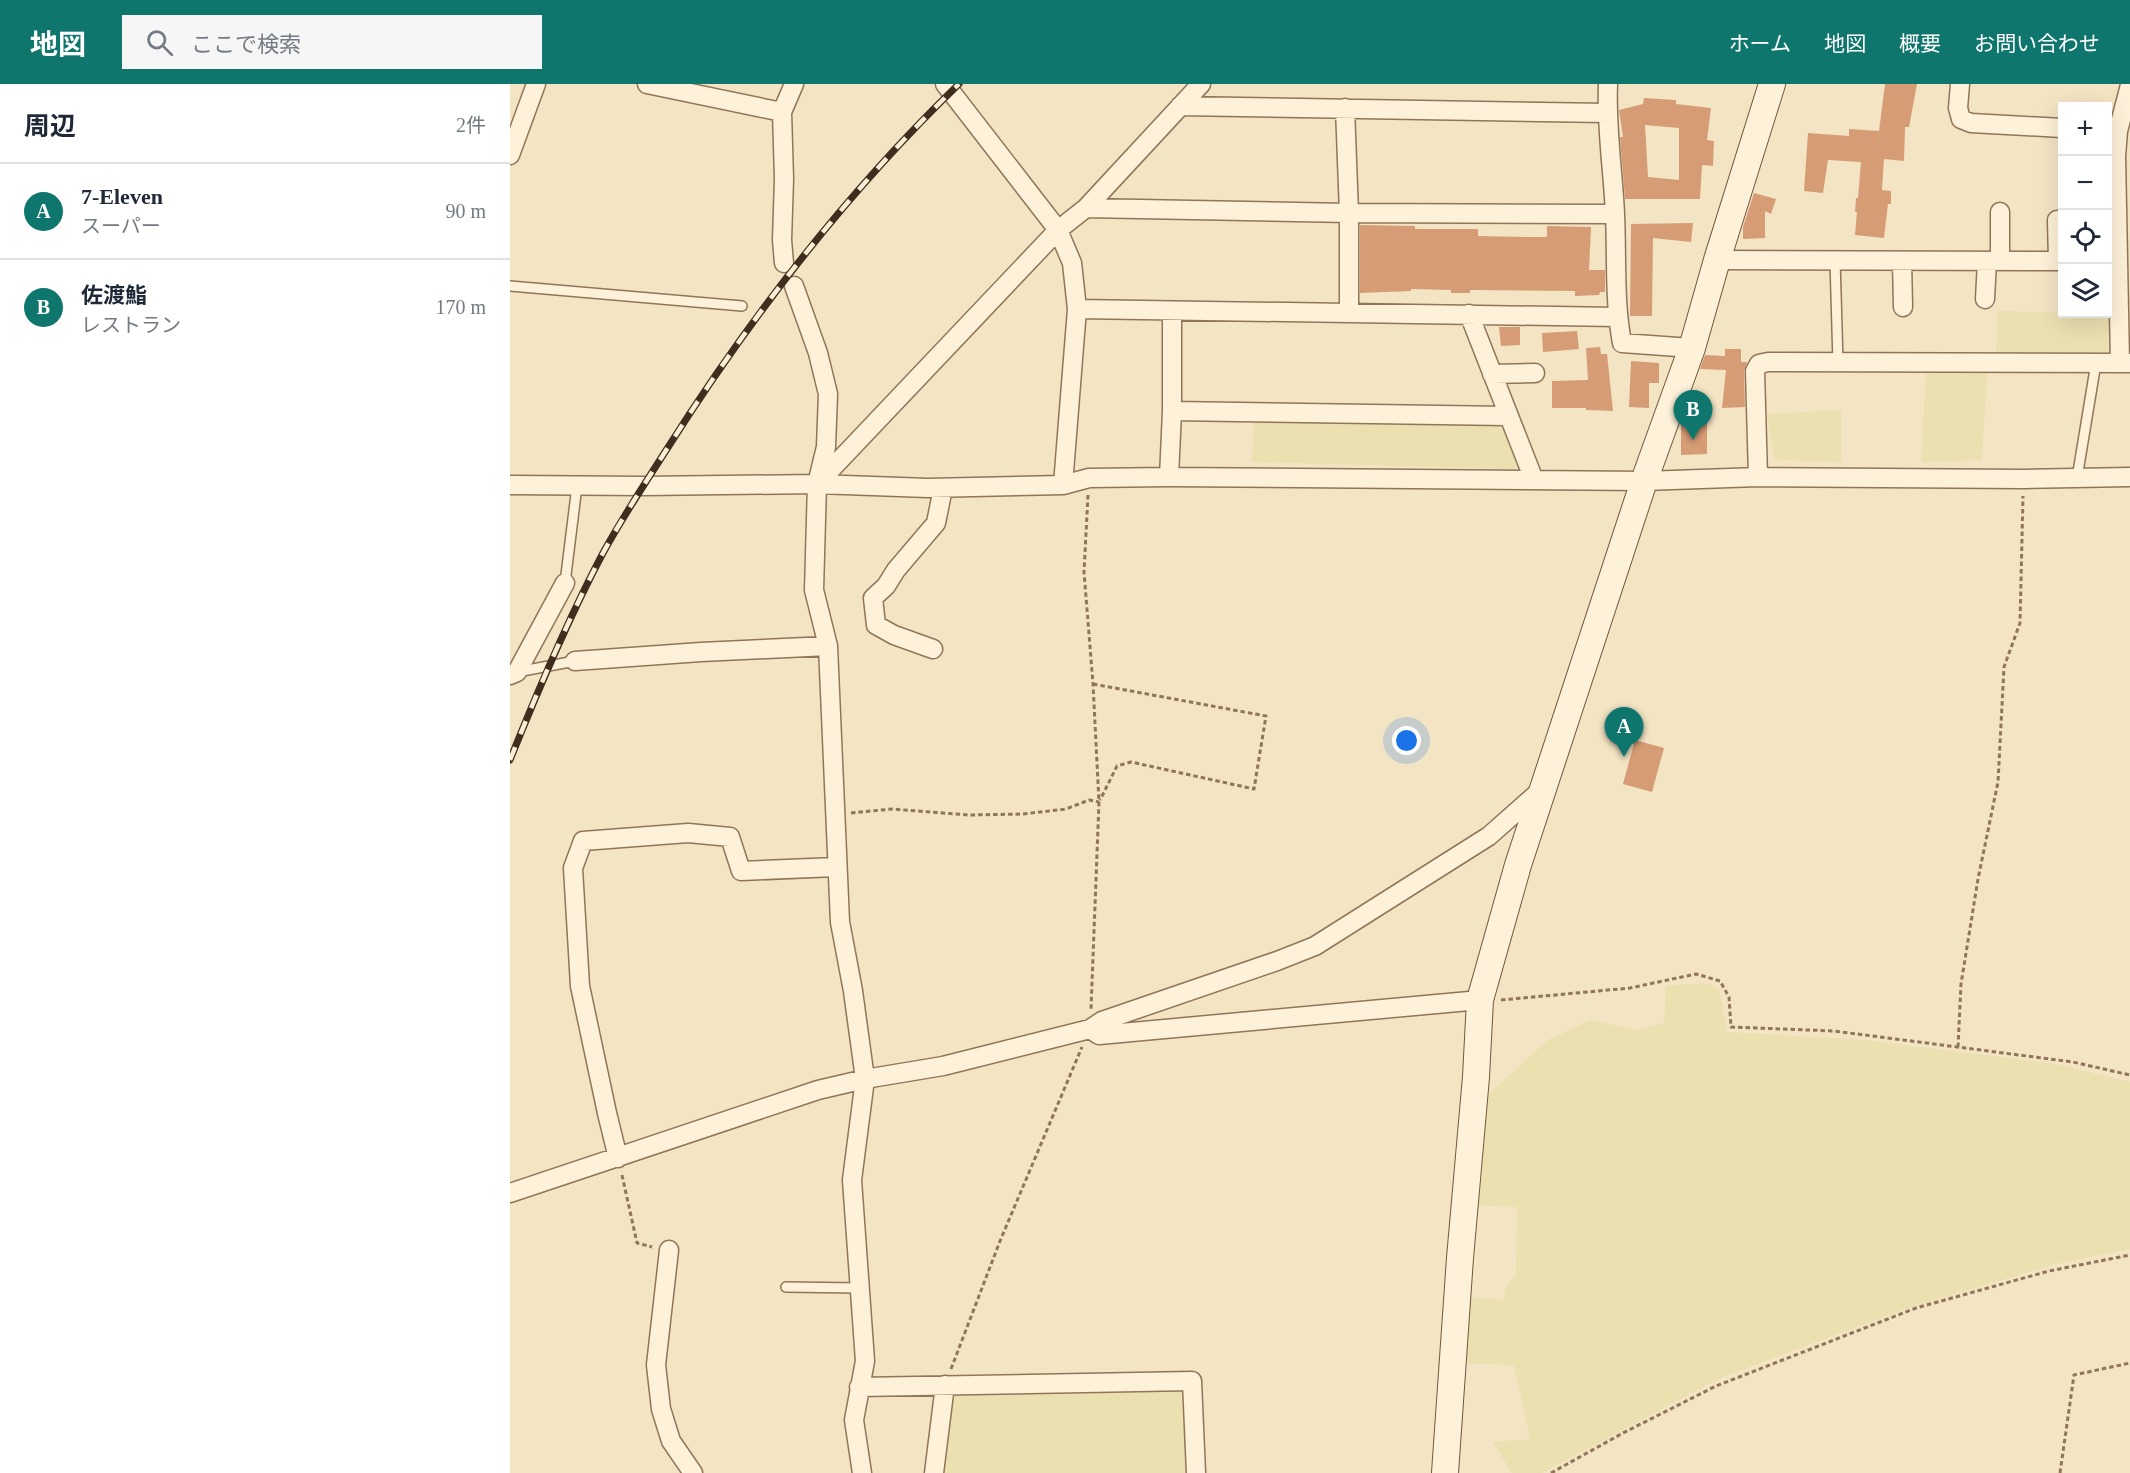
<!DOCTYPE html>
<html lang="ja">
<head>
<meta charset="utf-8">
<style>
	:root { --surface:#fff; --page:#f6f6f7; --text:#1f2937; --muted:#747a83; --line:#e0e1e3; --accent:#0f766e }
	body { margin:0; font-family:"Times New Roman","Noto Sans JP",serif; background:var(--page); color:var(--text) }
	.controls { position:absolute; right:18px; top:18px; display:grid; overflow:hidden; border-radius:0px; box-shadow:0 6px 24px #0002 }
	.controls button { width:54px; height:54px; display:grid; place-items:center; padding:0; border:0; border-bottom:2px solid var(--line); background:var(--surface); color:var(--text); font:30px sans-serif }
	.you { position:absolute; left:897px; top:657px; width:21px; height:21px; margin:-15px; border:4px solid #fff; border-radius:50%; background:#1a73e8; box-shadow:0 0 0 9px #1a73e833 }
	.badge { display:grid; place-items:center; width:39px; height:39px; border-radius:50%; background:var(--accent); color:#fff; font-size:20px; font-weight:700 }
	.pin { position:absolute; translate:-50% -50px; filter:drop-shadow(0 2px 3px #0008) }
	.pin::after { content:''; position:absolute; top:32px; width:21px; height:18px; background:inherit; clip-path:polygon(0 0,100% 0,50% 100%) }
	.list { margin:0; padding:0; list-style:none }
	h2 { display:flex; justify-content:space-between; align-items:center; height:78px; margin:0; padding:0 24px; font-size:26px }
	h2 small { font-size:20px; font-weight:400; color:var(--muted) }
	.list li { display:grid; grid-template-columns:39px 1fr auto; gap:18px; align-items:center; box-sizing:border-box; height:96px; padding:0 24px; border-top:2px solid var(--line) }
	.list b { display:block; font-size:22px; white-space:nowrap }
	.list p { margin:0; font-size:20px; white-space:nowrap; color:var(--muted) }
	.list em { font-size:20px; font-style:normal; color:var(--muted) }
	.icon { flex:none; width:33px; height:33px; fill:none; stroke:currentColor; stroke-width:2; stroke-linecap:round; stroke-linejoin:round }
	.map { position:relative; flex:none; width:1620px; height:1389px; overflow:hidden }
	header { display:flex; align-items:center; gap:36px; box-sizing:border-box; height:84px; padding:0 30px; background:var(--accent); color:#fff }
	header strong { font-size:28px }
	nav { display:flex; gap:33px; margin-inline-start:auto; font-size:21px }
	.search { width:420px; height:54px; background:var(--page); display:flex; align-items:center; gap:15px; box-sizing:border-box; padding:0 21px; border-radius:0px; color:var(--muted); font-size:22px }
	main { display:flex }
	aside { flex:1; background:var(--surface) }
	.map>svg:first-child { display:block }
</style>
</head>
<body>
<header>
<strong>地図</strong>
<div class="search"><svg class="icon" aria-label="search" viewBox="0 0 24 24"><circle cx="10" cy="10" r="6"/><path d="M15 15l6 6"/></svg>ここで検索</div>
<nav><a>ホーム</a><a>地図</a><a>概要</a><a>お問い合わせ</a></nav>
</header>
<main>
<aside>
<h2>周辺<small>2件</small></h2>
<ul class="list">
<li><span class="badge">A</span><div><b>7-Eleven</b><p>スーパー</p></div><em>90 m</em></li>
<li><span class="badge">B</span><div><b>佐渡鮨</b><p>レストラン</p></div><em>170 m</em></li>
</ul>
</aside>
<div class="map">
<svg width="1620" height="1389" viewBox="0 0 1620 1389">
	<rect width="100%" height="100%" fill="#f3e4c4"/>
	<path fill="#eae0b0" d="M 1488,227 L 1600,230 L 1602,271 L 1486,271 Z
		M 1477,288 L 1472,376 L 1411,378 L 1416,289 Z
		M 1331,326 L 1331,378 L 1264,376 L 1257,330 Z
		M 744,336 L 990,338 L 1008,381 L 1005,385 L 742,378 Z
		M 1194,899 L 1209,905 L 1217,948 L 1354,956 L 1545,980 L 1620,998 L 1620,1165 L 1546,1180 L 1395,1225 L 1210,1294 L 1032,1389 L 1002,1389 L 983,1358 L 1020,1355 L 1004,1281 L 950,1279 L 954,1213 L 993,1216 L 997,1201 L 1006,1192 L 1007,1123 L 961,1121 L 972,1016 L 1038,956 L 1081,936 L 1126,946 L 1154,939 L 1156,902 Z
		M 679,1305 L 681,1389 L 428,1389 L 437,1306 Z"/>
	<path fill="#d69c75" fill-rule="evenodd" d="M 1375,0 L 1407,0 L 1399,43 L 1395,43 L 1394,77 L 1374,75 L 1372,106 L 1381,107 L 1381,120 L 1378,120 L 1374,154 L 1345,151 L 1347,128 L 1345,128 L 1346,114 L 1348,114 L 1351,78 L 1318,76 L 1313,109 L 1294,107 L 1298,49 L 1339,52 L 1339,45 L 1369,47 Z
		M 1134,14 L 1166,16 L 1166,20 L 1201,24 L 1197,56 L 1204,57 L 1203,82 L 1192,81 L 1190,115 L 1115,115 L 1110,53 L 1113,53 L 1109,26 L 1133,20 ZM 1135,41 L 1169,44 L 1169,96 L 1138,93 Z
		M 1244,109 L 1266,115 L 1261,130 L 1255,127 L 1255,154 L 1233,155 L 1233,143 Z
		M 1183,139 L 1181,158 L 1143,154 L 1142,232 L 1120,232 L 1121,140 Z
		M 850,141 L 905,142 L 905,145 L 968,145 L 968,152 L 1018,153 L 1037,153 L 1037,142 L 1081,143 L 1079,186 L 1095,186 L 1095,208 L 1090,208 L 1089,211 L 1065,212 L 1065,207 L 960,206 L 960,209 L 941,209 L 941,206 L 901,205 L 901,207 L 850,209 Z
		M 989,243 L 1010,243 L 1010,261 L 991,262 Z
		M 1067,247 L 1069,265 L 1033,268 L 1032,249 Z
		M 1090,263 L 1091,270 L 1097,270 L 1103,327 L 1076,326 L 1076,324 L 1042,324 L 1042,297 L 1078,296 L 1076,264 Z
		M 1215,265 L 1231,265 L 1231,278 L 1237,278 L 1234,287 L 1235,323 L 1212,324 L 1216,286 L 1190,285 L 1195,271 L 1215,272 Z
		M 1121,277 L 1149,279 L 1149,299 L 1139,299 L 1139,324 L 1119,323 Z
		M 1183,330 L 1185,335 L 1197,335 L 1197,370 L 1171,371 L 1171,339 L 1173,332 Z
		M 1125,656 L 1154,664 L 1142,708 L 1113,700 Z"/>
	<g fill="none" stroke-linecap="round" stroke-linejoin="round">
		<g stroke="#917558" stroke-width="12">
			<path id="lane" d="M 1325,176 L 1328,279
				M 0,202 L 232,222
				M 1567,394 L 1586,279
				M 55,499 L 67,402
				M 7,588 L 65,577
				M 276,1203 L 349,1204"/>
		</g>
		<g stroke="#917558" stroke-width="21">
			<path id="street" d="M 137,0 L 272,28
				M 435,0 L 548,146 L 562,179 L 567,225 L 553,401
				M 1098,0 C 1096,44 1103,86 1105,130 C 1107,173 1104,216 1112,259 L 1182,264
				M 1450,0 L 1448,24 L 1451,35 L 1461,39 L 1552,44
				M 670,22 L 1097,29
				M 835,24 L 839,129 L 839,229
				M 0,71 L 26,0
				M 576,124 L 839,129 L 1105,130
				M 1547,136 L 1548,177
				M 1207,176 L 1552,177
				M 1392,177 L 1393,223
				M 1490,177 L 1490,128
				M 274,179 L 272,156 L 274,95 L 272,28 L 284,0
				M 284,202 L 308,269 L 318,310 L 316,363 L 307,400 L 304,506 L 318,562 L 330,838 L 343,907 L 355,995 L 342,1096 L 355,1277 L 344,1336 L 352,1389
				M 1475,215 L 1477,177
				M 567,225 L 1107,233
				M 959,230 L 1024,396
				M 1610,279 L 1606,72 L 1608,47 L 1620,1
				M 982,290 L 1025,289
				M 662,327 L 997,332
				M 659,393 L 662,327 L 662,227
				M 1248,393 L 1245,287 L 1249,280 L 1258,278 L 1620,279
				M 308,399 L 548,146 L 576,124 L 691,0
				M 0,401 L 134,402 L 307,400 L 418,404 L 553,401 L 579,394 L 659,393 L 1134,397 L 1248,393 L 1514,395 L 1620,393
				M 423,565 L 384,551 L 366,541 L 363,514 L 376,502 L 386,486 L 426,439 L 433,404
				M 65,577 L 191,568 L 318,562
				M 0,591 L 7,588 L 55,499
				M 580,945 L 589,951 L 970,916
				M 108,1074 L 97,1029 L 70,902 L 63,784 L 73,757 L 178,749 L 220,753 L 231,787 L 326,783
				M 0,1109 L 308,1006 L 355,995 L 433,982 L 580,945 L 592,937 L 767,877 L 805,862 L 979,752 L 1032,705
				M 159,1166 L 146,1281 L 151,1325 L 161,1357 L 183,1389
				M 349,1303 L 682,1297 L 686,1389
				M 424,1389 L 435,1301"/>
		</g>
		<g stroke="#73563b" stroke-width="28">
			<path id="secondary" d="M 935,1389 L 950,1174 L 966,993 L 970,916 L 1008,781 L 1134,397 L 1182,264 L 1207,176 L 1262,0"/>
		</g>
		<path stroke="#917558" stroke-width="3" stroke-dasharray="4.5 3" stroke-linecap="butt" d="M 578,411 L 574,488 L 583,600 L 589,718 L 581,925
			M 583,600 L 756,632 L 744,705 L 621,678 L 607,682 L 590,716
			M 341,729 L 382,725 L 459,731 L 513,730 L 556,725 L 579,716 L 589,718
			M 991,916 L 1120,904 L 1186,890 L 1210,897 L 1219,913 L 1221,943 L 1324,947 L 1563,978 L 1620,991
			M 1448,963 L 1451,900 L 1468,795 L 1488,698 L 1494,583 L 1510,539 L 1513,412
			M 112,1091 L 127,1159 L 142,1163
			M 441,1285 L 490,1157 L 572,963
			M 1041,1389 L 1113,1349 L 1206,1302 L 1406,1224 L 1539,1187 L 1620,1171
			M 1550,1389 L 1564,1291 L 1620,1279"/>
		<use href="#lane" stroke="#fdf1d9" stroke-width="9"/>
		<use href="#street" stroke="#fdf1d9" stroke-width="18"/>
		<use href="#secondary" stroke="#fdf1d9" stroke-width="26"/>
		<g stroke="#3f2d1d" stroke-width="7">
			<path id="rail" d="M 0,676 C 28,606 58,535 93,469 C 112,434 134,401 155,368 C 239,235 336,109 449,0"/>
		</g>
		<use href="#rail" stroke="#faeed5" stroke-width="4.5" stroke-dasharray="14" stroke-linecap="butt"/>
	</g>
</svg>
<div class="controls">
<button>+</button>
<button>−</button>
<button><svg class="icon" aria-label="locate" viewBox="0 0 24 24"><circle cx="12" cy="12" r="6"/><path d="M12 2v4M12 18v4M2 12h4M18 12h4"/></svg></button>
<button><svg class="icon" aria-label="layers" viewBox="0 0 24 24"><path d="M12 4l9 5-9 5-9-5zM3 14l9 5 9-5"/></svg></button>
</div>
<div class="you"></div>
<div class="pin badge" style="left:1114px;top:673px">A</div>
<div class="pin badge" style="left:1183px;top:356px">B</div>
</div>
</main>
</body>
</html>
